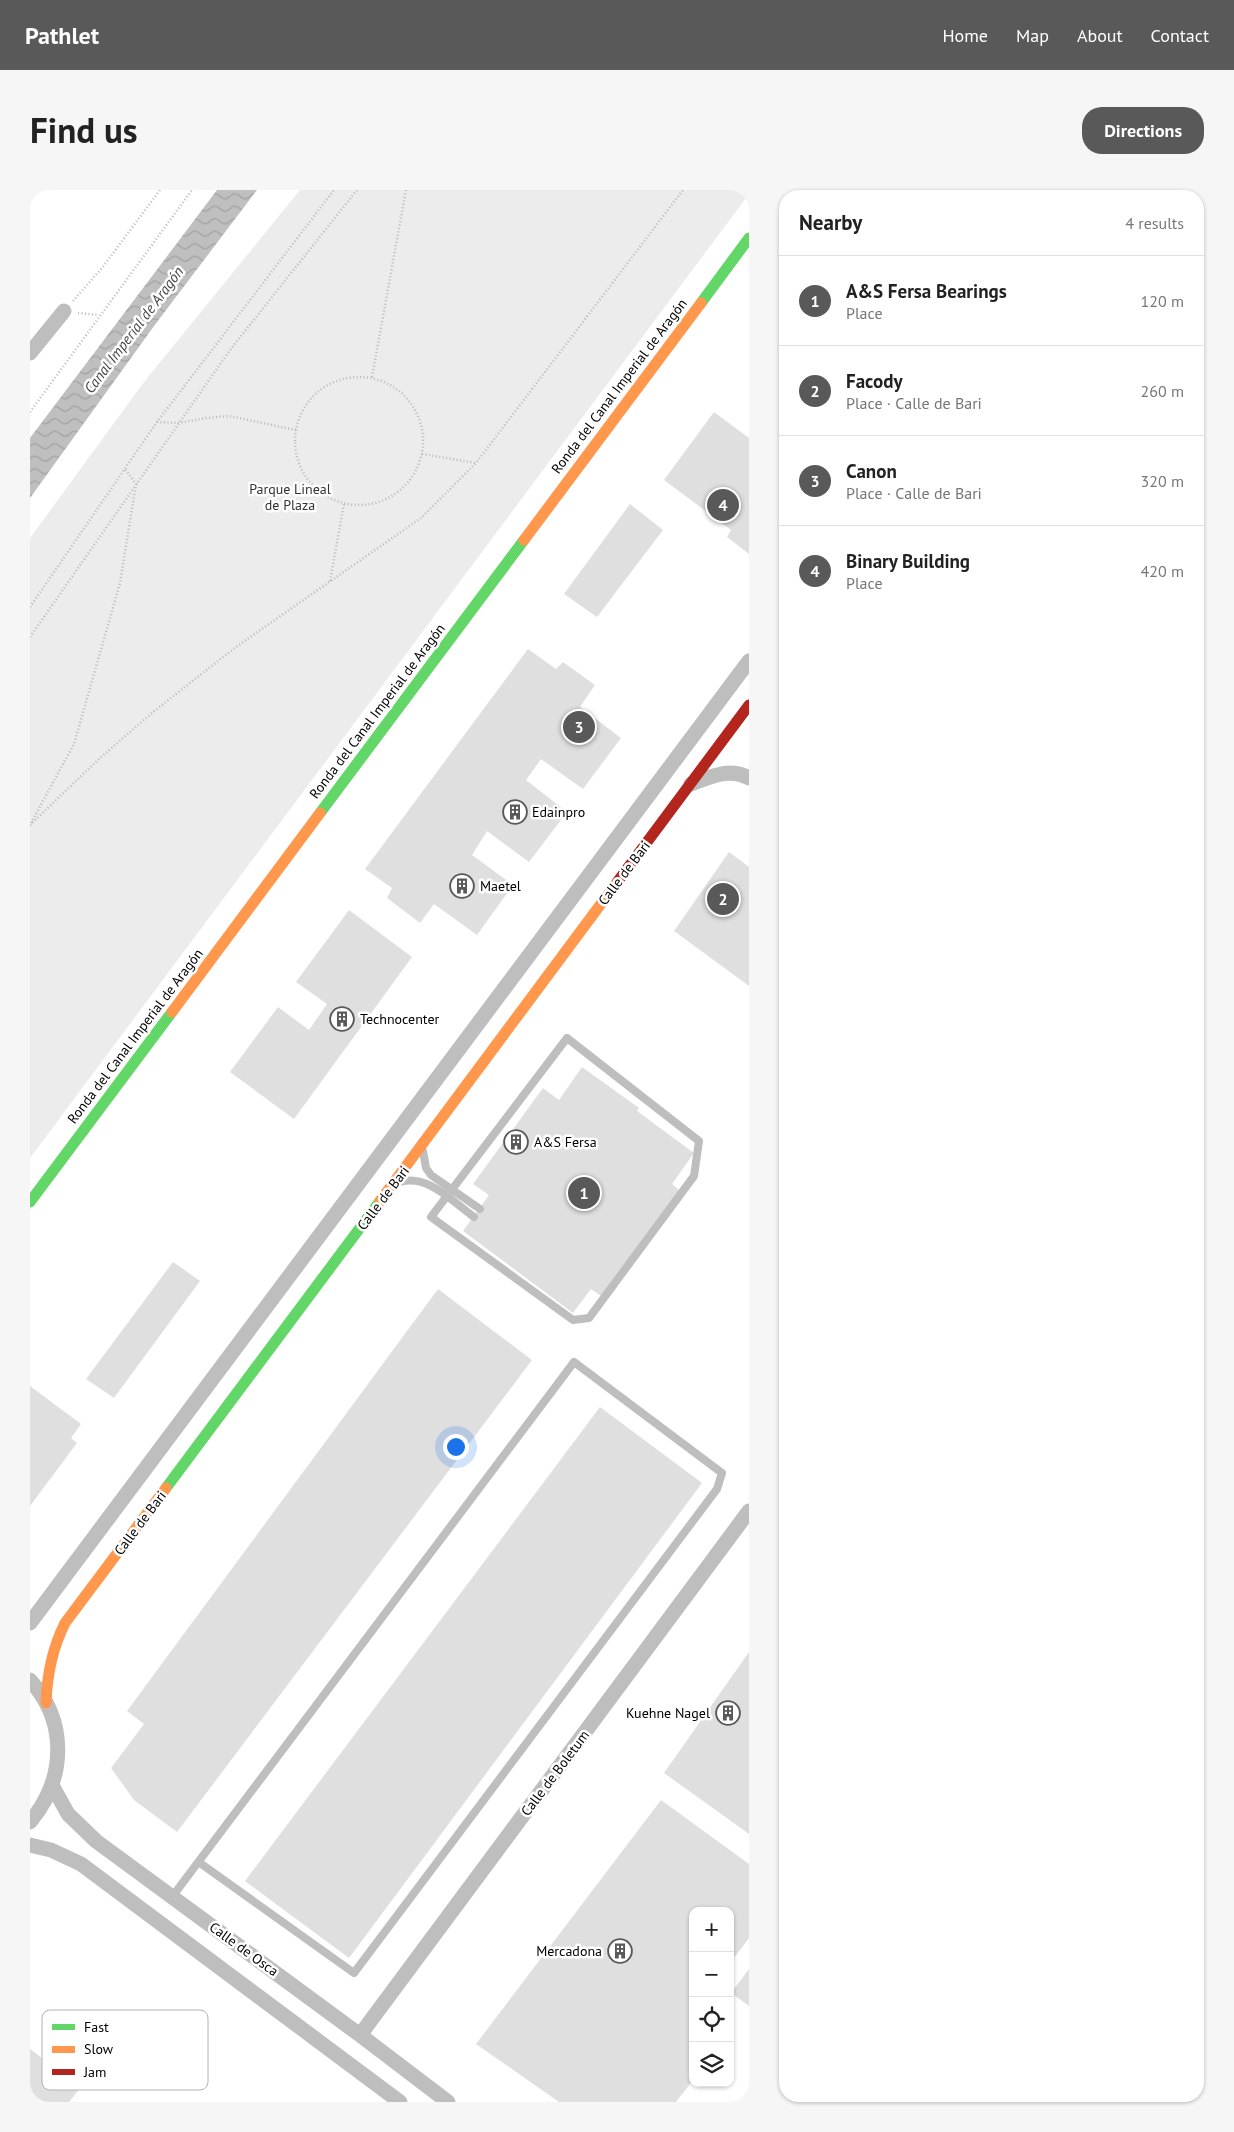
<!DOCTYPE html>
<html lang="en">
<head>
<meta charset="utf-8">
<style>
	:root { --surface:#fff; --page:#f6f6f6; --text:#222; --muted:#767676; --line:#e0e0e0; --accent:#595959 }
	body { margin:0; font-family:"PT Sans",sans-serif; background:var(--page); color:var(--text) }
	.controls { position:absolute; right:15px; bottom:15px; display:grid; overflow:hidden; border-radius:10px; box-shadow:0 1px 4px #0004 }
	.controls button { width:45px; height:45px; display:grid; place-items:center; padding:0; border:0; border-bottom:1px solid var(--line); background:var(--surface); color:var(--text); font:25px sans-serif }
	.you { position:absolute; left:425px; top:1256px; width:18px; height:18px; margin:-12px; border:4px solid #fff; border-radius:50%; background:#1a73e8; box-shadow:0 0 0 8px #1a73e833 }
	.badge { display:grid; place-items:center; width:32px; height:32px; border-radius:50%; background:var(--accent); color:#fff; font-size:16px; font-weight:700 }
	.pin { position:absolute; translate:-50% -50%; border:2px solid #fff; box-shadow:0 1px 5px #0006 }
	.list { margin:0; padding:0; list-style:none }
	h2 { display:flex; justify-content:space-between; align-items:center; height:65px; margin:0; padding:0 20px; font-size:21px }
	h2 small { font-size:16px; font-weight:400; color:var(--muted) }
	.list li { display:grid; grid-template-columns:32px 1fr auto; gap:15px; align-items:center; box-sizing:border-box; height:90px; padding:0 20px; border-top:1px solid var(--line) }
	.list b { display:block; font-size:19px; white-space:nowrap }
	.list p { margin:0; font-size:16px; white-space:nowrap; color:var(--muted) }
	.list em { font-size:16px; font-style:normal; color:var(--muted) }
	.icon { flex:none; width:28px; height:28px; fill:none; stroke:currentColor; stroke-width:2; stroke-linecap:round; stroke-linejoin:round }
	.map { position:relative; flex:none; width:719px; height:1912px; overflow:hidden; border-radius:20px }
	header { display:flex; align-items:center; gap:30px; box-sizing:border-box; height:70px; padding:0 25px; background:var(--accent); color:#fff }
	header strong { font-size:24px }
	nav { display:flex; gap:28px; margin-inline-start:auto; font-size:18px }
	.intro { display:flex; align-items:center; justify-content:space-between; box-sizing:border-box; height:120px; padding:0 30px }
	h1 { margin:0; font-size:35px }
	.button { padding:12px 22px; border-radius:20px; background:var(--accent); color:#fff; font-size:18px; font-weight:700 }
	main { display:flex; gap:30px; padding:0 30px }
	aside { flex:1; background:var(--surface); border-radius:20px; box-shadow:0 1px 4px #0004 }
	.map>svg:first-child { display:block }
</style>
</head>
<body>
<header>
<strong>Pathlet</strong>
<nav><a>Home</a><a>Map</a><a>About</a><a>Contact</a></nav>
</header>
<div class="intro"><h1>Find us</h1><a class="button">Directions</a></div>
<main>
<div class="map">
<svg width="719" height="1912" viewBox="0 0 719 1912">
	<defs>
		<pattern id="water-waves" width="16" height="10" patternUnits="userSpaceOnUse" patternTransform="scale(1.25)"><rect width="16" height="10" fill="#bfbfbf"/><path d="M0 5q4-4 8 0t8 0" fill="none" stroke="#a2a2a2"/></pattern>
	</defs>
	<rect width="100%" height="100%" fill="#fff"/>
	<path fill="#ececec" d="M 270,0 L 719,0 L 719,4 L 0,968 L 0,348 L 114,192 Z"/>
	<path fill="url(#water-waves)" d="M 187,0 L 227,0 L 124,136 L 0,308 L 0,248 Z"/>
	<path fill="#dfdfdf" d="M 684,222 L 719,248 L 719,364 L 697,347 L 701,340 L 634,290 Z
		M 600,314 L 633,340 L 567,427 L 534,404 Z
		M 498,459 L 526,479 L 533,472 L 565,495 L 550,517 L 591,548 L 553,599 L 511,569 L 496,590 L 537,622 L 499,672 L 457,641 L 442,665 L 483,695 L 447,745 L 404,714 L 390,733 L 357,708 L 362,698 L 335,679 Z
		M 699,662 L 719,677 L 719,796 L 644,741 Z
		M 319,720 L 382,767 L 264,929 L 200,882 L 248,817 L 279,840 L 297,814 L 266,792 Z
		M 552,877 L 609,918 L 607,921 L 664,963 L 642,994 L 649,1000 L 571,1106 L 561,1099 L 543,1123 L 433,1041 L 459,1005 L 443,994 L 513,898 L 529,910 Z
		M 143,1072 L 170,1091 L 84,1208 L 56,1189 Z
		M 408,1099 L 502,1170 L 147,1642 L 104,1610 L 81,1578 L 114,1534 L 97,1521 Z
		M 0,1196 L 51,1234 L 41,1248 L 47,1253 L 0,1316 Z
		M 570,1217 L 672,1293 L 319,1768 L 215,1691 Z
		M 719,1462 L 719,1644 L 634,1583 Z
		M 631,1610 L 719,1674 L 719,1748 L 700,1773 L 700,1721 L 663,1721 L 663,1890 L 646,1912 L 529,1912 L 446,1854 Z
		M 719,1779 L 719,1816 L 701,1803 Z
		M 0,1859 L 51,1897 L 39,1912 L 0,1912 Z"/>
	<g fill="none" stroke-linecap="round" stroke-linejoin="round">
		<path stroke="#b9b9b9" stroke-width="2.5" stroke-dasharray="1 2.5" stroke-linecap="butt" d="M 43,111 L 72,78 L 130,0
			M 48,123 L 69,125
			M 342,187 L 376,0
			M265 251a64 64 0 1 1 128 0a64 64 0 1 1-128 0Z
			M 0,222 L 162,0
			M 127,232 L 149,233 L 176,228 L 199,226 L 266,240
			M 392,264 L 446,273
			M 300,391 L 314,314
			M 0,417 L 127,232 L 304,0
			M 0,447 L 200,160 L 327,0
			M 1,633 L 44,554 L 90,393 L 106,294 L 95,279
			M 0,635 L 69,569 L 123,522 L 206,457 L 391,328 L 446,273 L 653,0"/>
		<path stroke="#bebebe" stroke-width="8" d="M 537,848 L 669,951 L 664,986 L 559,1128 L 543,1130 L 401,1027 Z
			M 393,961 L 396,978 L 401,985 L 450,1019
			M 370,992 C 398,984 422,1011 444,1027
			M 142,1707 L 544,1172 L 692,1283 L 687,1299 L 324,1783 L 170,1673"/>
		<path stroke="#bebebe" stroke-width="15" d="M 0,163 L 34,121
			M 661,594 C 679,587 700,577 719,588
			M 0,1433 L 719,471
			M 0,1490 C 38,1532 36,1589 0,1632
			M 22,1595 L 38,1624 L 66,1651 L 330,1845 L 418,1912
			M 0,1655 L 21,1660 L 51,1674 L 370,1912
			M 330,1845 L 719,1321"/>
		<path stroke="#63d668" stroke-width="11" d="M 671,113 L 719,48
			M 290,623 L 494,350
			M 0,1012 L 142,822
			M 136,1298 L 350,1011"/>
		<path stroke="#ff974d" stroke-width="11" d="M 494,350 L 671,113
			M 142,822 L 290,623
			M 350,1011 L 588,691
			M 16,1513 C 17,1484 22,1459 35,1433 L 136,1298"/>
		<path stroke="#b3261e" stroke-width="11" d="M 588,691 L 719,515"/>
	</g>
	<defs>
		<g id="building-ring" transform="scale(1.25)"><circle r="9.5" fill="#fff" stroke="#595959" stroke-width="1.5"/><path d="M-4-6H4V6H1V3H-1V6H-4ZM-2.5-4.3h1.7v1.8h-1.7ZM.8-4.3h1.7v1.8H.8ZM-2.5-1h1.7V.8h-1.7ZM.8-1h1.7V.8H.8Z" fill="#595959"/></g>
	</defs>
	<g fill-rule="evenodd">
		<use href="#building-ring" x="485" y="622"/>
		<use href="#building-ring" x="432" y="696"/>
		<use href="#building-ring" x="312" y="829"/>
		<use href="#building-ring" x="486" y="952"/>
		<use href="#building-ring" x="698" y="1523"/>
		<use href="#building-ring" x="590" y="1761"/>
	</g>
	<g text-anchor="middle" stroke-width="5" stroke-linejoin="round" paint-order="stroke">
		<g font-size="14" fill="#000" stroke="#fff">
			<text transform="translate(589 196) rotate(-53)" y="5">Ronda del Canal Imperial de Aragón</text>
			<text transform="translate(347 521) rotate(-53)" y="5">Ronda del Canal Imperial de Aragón</text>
			<text transform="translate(594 683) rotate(-53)" y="5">Calle de Bari</text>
			<text transform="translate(105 846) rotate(-53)" y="5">Ronda del Canal Imperial de Aragón</text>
			<text transform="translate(353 1008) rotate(-53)" y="5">Calle de Bari</text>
			<text transform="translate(110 1333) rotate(-53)" y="5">Calle de Bari</text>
			<text transform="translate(525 1583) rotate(-53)" y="5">Calle de Boletum</text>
			<text transform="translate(214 1759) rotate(36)" y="5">Calle de Osca</text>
		</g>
		<g font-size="14" fill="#333" stroke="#fff">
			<text x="260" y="304">Parque Lineal<tspan x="260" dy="16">de Plaza</tspan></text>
		</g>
		<g font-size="14" fill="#000" stroke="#fff" text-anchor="start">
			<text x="502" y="627">Edainpro</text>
			<text x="450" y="701">Maetel</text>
			<text x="330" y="834">Technocenter</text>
			<text x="504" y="957">A&amp;S Fersa</text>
			<text x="680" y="1528" text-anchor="end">Kuehne Nagel</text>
			<text x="572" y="1766" text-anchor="end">Mercadona</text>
		</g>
		<g font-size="15" font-style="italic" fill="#444" stroke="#fff">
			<text transform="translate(104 140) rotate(-53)" y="5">Canal Imperial de Aragón</text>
		</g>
	</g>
	<rect x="12" y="1820" width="166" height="80" rx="8" fill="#fff" stroke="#b2b2b2" stroke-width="1"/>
	<rect x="22" y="1834" width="23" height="6" fill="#63d668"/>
	<rect x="22" y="1856" width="23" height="7" fill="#ff974d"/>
	<rect x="22" y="1879" width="23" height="6" fill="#b3261e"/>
	<g font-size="14" fill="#000">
		<text x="54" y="1842">Fast</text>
		<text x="54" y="1864">Slow</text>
		<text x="54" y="1887">Jam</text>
	</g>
</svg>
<div class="controls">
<button>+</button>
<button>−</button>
<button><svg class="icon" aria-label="locate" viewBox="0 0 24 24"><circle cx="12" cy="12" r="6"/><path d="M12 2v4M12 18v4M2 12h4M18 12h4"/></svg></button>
<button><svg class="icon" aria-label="layers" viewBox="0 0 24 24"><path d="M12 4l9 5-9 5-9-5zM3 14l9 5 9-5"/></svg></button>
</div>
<div class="you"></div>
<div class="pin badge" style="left:554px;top:1003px">1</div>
<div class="pin badge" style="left:693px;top:709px">2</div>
<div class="pin badge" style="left:549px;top:537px">3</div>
<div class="pin badge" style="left:693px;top:315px">4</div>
</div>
<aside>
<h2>Nearby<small>4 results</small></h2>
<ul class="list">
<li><span class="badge">1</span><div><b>A&amp;S Fersa Bearings</b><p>Place</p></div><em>120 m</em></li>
<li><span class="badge">2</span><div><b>Facody</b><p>Place · Calle de Bari</p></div><em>260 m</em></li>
<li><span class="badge">3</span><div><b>Canon</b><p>Place · Calle de Bari</p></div><em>320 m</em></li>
<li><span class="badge">4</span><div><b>Binary Building</b><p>Place</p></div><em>420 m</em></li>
</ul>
</aside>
</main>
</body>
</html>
